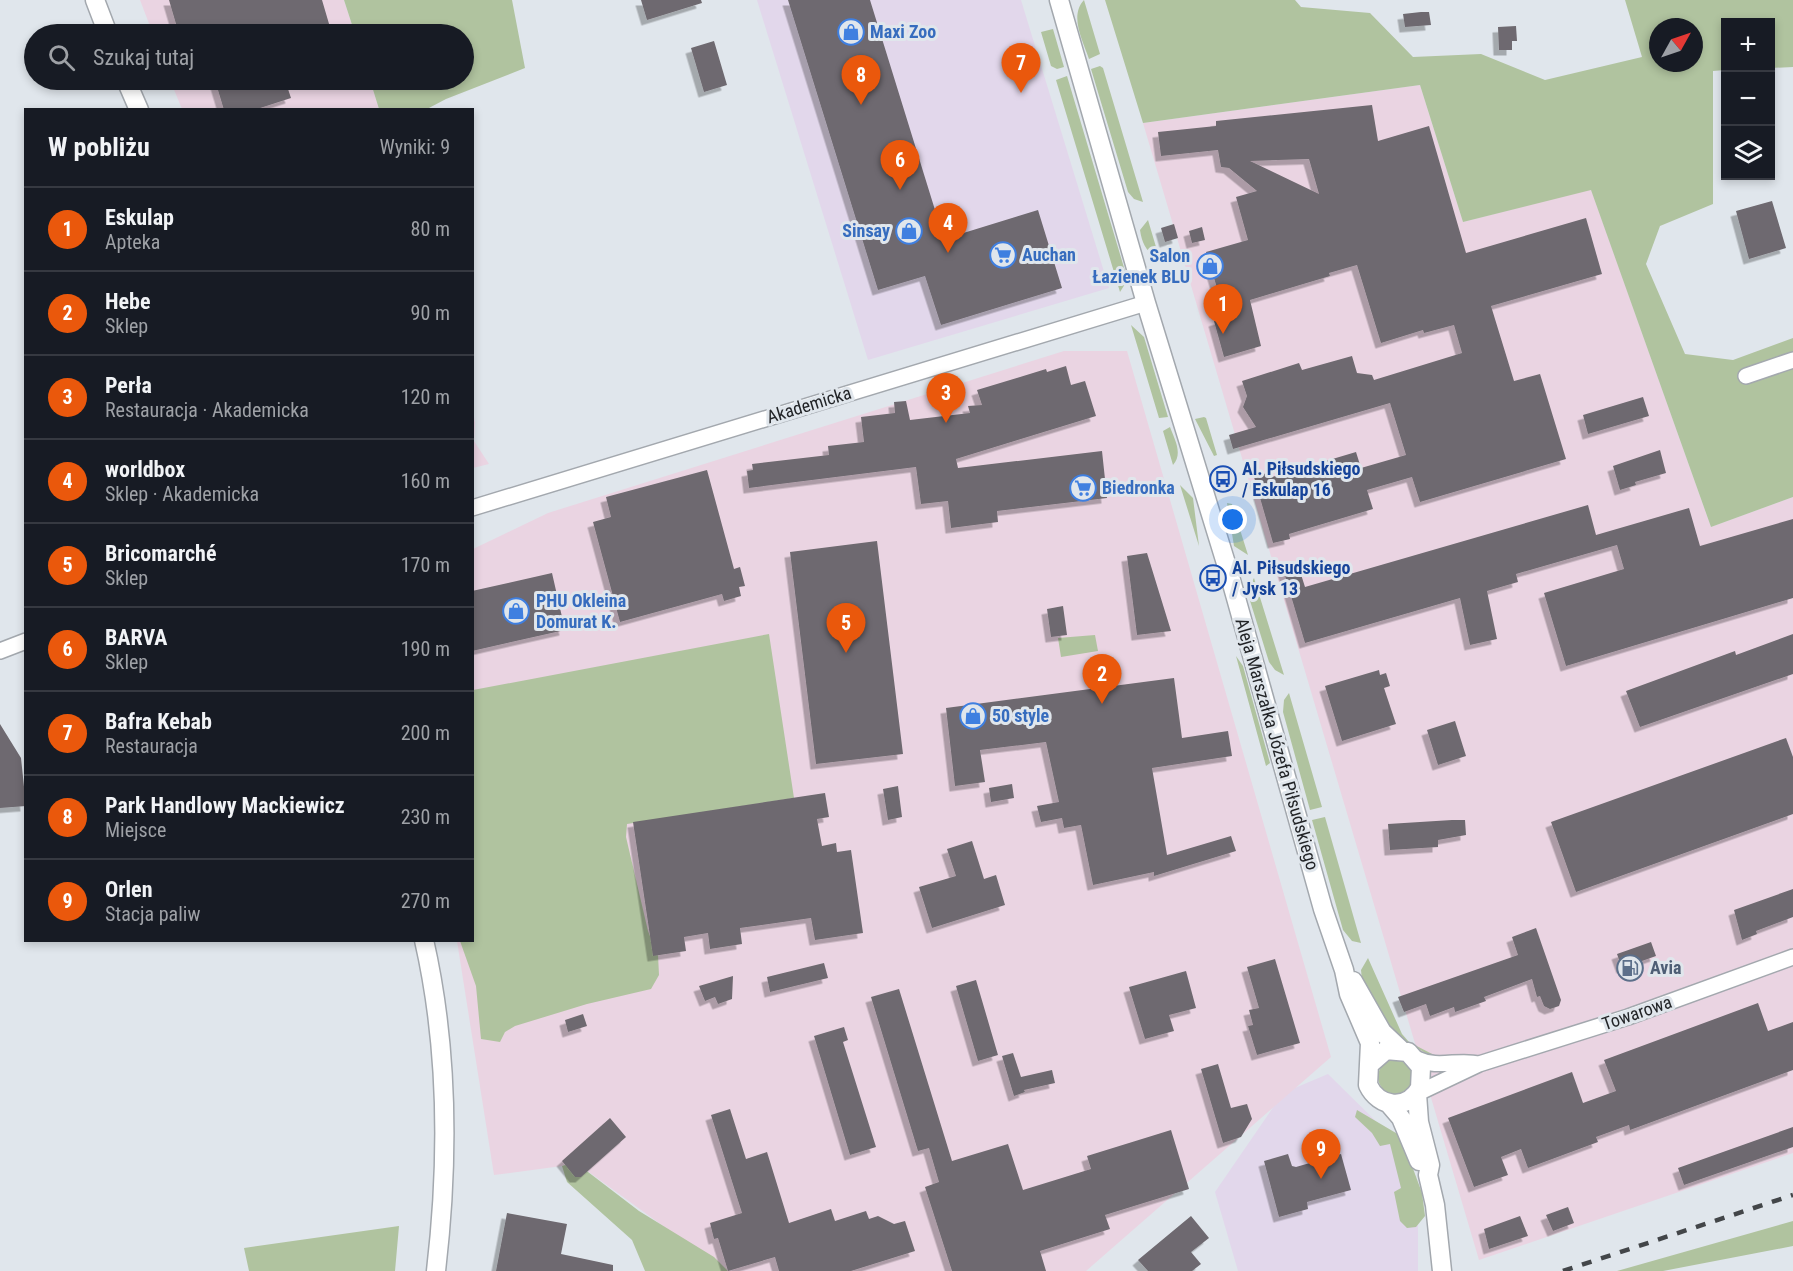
<!DOCTYPE html>
<html lang="pl">
<head>
<meta charset="utf-8">
<style>
	:root { --surface:#171b24; --page:#20242c; --text:#f1f3f6; --muted:#9ea1a6; --line:#363941; --accent:#ea580c }
	body { margin:0; font-family:"Roboto Condensed",sans-serif; background:var(--page); color:var(--text) }
	.controls { position:absolute; right:18px; top:18px; display:grid; overflow:hidden; border-radius:0px; box-shadow:0 3px 9px #0003 }
	.controls button { width:54px; height:54px; display:grid; place-items:center; padding:0; border:0; border-bottom:2px solid var(--line); background:var(--surface); color:var(--text); font:30px sans-serif }
	.compass { position:absolute; left:1649px; top:18px; width:54px; height:54px; border-radius:50%; background:var(--surface); box-shadow:0 3px 9px #0003; rotate:50deg }
	.you { position:absolute; left:1233px; top:520px; width:21px; height:21px; margin:-15px; border:4px solid #fff; border-radius:50%; background:#1a73e8; box-shadow:0 0 0 9px #1a73e833 }
	.badge { display:grid; place-items:center; width:39px; height:39px; border-radius:50%; background:var(--accent); color:#fff; font-size:20px; font-weight:700 }
	.pin { position:absolute; translate:-50% -50px; filter:drop-shadow(0 2px 3px #0008) }
	.pin::after { content:''; position:absolute; top:32px; width:21px; height:18px; background:inherit; clip-path:polygon(0 0,100% 0,50% 100%) }
	.list { margin:0; padding:0; list-style:none }
	h2 { display:flex; justify-content:space-between; align-items:center; height:78px; margin:0; padding:0 24px; font-size:26px }
	h2 small { font-size:20px; font-weight:400; color:var(--muted) }
	.list li { display:grid; grid-template-columns:39px 1fr auto; gap:18px; align-items:center; box-sizing:border-box; height:84px; padding:0 24px; border-top:2px solid var(--line) }
	.list b { display:block; font-size:22px; white-space:nowrap }
	.list p { margin:0; font-size:20px; white-space:nowrap; color:var(--muted) }
	.list em { font-size:20px; font-style:normal; color:var(--muted) }
	.icon { flex:none; width:33px; height:33px; fill:none; stroke:currentColor; stroke-width:2; stroke-linecap:round; stroke-linejoin:round }
	.map { position:relative; flex:none; width:1793px; height:1271px; overflow:hidden }
	.search { position:absolute; background:var(--surface); box-shadow:0 3px 9px #0003; left:24px; top:24px; width:450px; height:66px; display:flex; align-items:center; gap:15px; box-sizing:border-box; padding:0 21px; border-radius:33px; color:var(--muted); font-size:22px }
	.panel { position:absolute; background:var(--surface); box-shadow:0 3px 9px #0003; left:24px; top:108px; width:450px; height:834px; border-radius:0px }
	.map>svg:first-child { display:block }
</style>
</head>
<body>
<div class="map">
<svg width="1793" height="1271" viewBox="0 0 1793 1271">
	<defs>
		<filter id="shadow"><feDropShadow dx="-5.5" dy="5.5" stdDeviation="0" flood-color="#0004"/></filter>
	</defs>
	<rect width="100%" height="100%" fill="#e0e6ec"/>
	<path fill="#e2d7eb" d="M 757,0 L 1021,0 L 1109,288 L 868,360 Z
		M 1328,1074 L 1398,1143 L 1418,1217 L 1418,1271 L 1238,1271 L 1215,1192 L 1283,1093 Z"/>
	<path fill="#ead4e2" d="M 140,0 L 344,0 L 355,34 L 153,34 Z
		M 170,80 L 370,80 L 379,109 L 182,109 Z
		M 1420,85 L 1463,222 L 1591,189 L 1711,527 L 1793,497 L 1793,1153 L 1479,1260 L 1143,123 Z
		M 1064,351 L 1127,351 L 1331,1057 L 1086,1271 L 725,1271 L 575,1162 L 562,1166 L 494,1175 L 457,941 L 472,940 L 473,549 L 548,513 Z
		M 472,406 L 475,423 L 474,441 L 489,464 L 473,468 Z"/>
	<path fill="#b0c39f" fill-rule="evenodd" d="M 344,0 L 512,0 L 525,68 L 446,99 L 427,109 L 379,109 L 370,80 L 464,80 L 464,34 L 355,34 Z
		M 1084,0 L 1100,54 L 1089,59 C 1083,41 1069,16 1084,0 Z
		M 1105,0 L 1295,0 L 1301,7 L 1370,13 L 1413,57 L 1481,54 L 1545,80 L 1642,57 L 1625,0 L 1793,0 L 1793,67 L 1771,68 L 1770,22 L 1726,22 L 1725,70 L 1713,71 L 1713,204 L 1660,226 L 1646,264 L 1685,354 L 1733,360 L 1793,338 L 1793,497 L 1711,527 L 1591,190 L 1463,222 L 1420,85 L 1143,123 ZM 1658,27 L 1694,27 L 1694,63 L 1658,63 Z
		M 1053,29 L 1064,67 L 1057,69 L 1051,66 L 1041,32 Z
		M 1100,66 L 1103,68 L 1143,202 L 1134,199 L 1128,192 L 1091,69 Z
		M 1067,76 L 1125,271 L 1125,284 L 1120,292 L 1056,80 Z
		M 1148,220 L 1159,257 C 1146,253 1142,243 1140,230 Z
		M 1131,325 L 1144,337 L 1168,417 L 1159,418 Z
		M 1204,417 L 1206,418 L 1217,455 L 1214,456 L 1195,419 Z
		M 1170,427 C 1175,440 1183,454 1173,465 L 1163,431 Z
		M 1180,485 L 1193,498 L 1199,546 Z
		M 1227,503 L 1232,504 L 1248,555 L 1234,546 Z
		M 1254,578 L 1284,675 L 1275,670 L 1269,662 L 1247,591 Z
		M 769,634 L 794,798 L 627,824 L 626,837 L 648,931 L 658,955 L 659,975 L 651,989 L 587,1004 L 515,1026 L 505,1032 L 500,1042 L 481,1039 L 476,986 L 460,941 L 472,940 L 473,690 Z
		M 1095,635 L 1098,651 L 1061,657 L 1058,638 Z
		M 1236,656 L 1243,666 L 1270,763 L 1266,766 Z
		M 1289,693 L 1322,807 L 1310,810 L 1283,712 L 1284,700 Z
		M 1325,817 L 1361,943 L 1352,941 L 1343,930 L 1312,820 Z
		M 1368,958 L 1402,1034 L 1409,1042 L 1434,1055 L 1434,1058 L 1393,1034 L 1362,980 L 1361,970 Z
		M1378 1077a17 17 0 1 1 34 0a17 17 0 1 1-34 0Z
		M 1357,1110 L 1401,1136 L 1422,1193 L 1425,1216 L 1416,1227 L 1407,1228 L 1400,1221 L 1394,1192 L 1401,1188 L 1390,1144 L 1380,1146 L 1372,1133 L 1355,1117 Z
		M 575,1162 L 639,1211 L 714,1257 L 728,1271 L 645,1271 L 632,1240 L 567,1182 L 562,1166 Z
		M 1793,1221 L 1793,1246 L 1663,1271 L 1617,1271 Z
		M 399,1226 L 395,1271 L 249,1271 L 244,1248 Z"/>
	<path fill="#6e696f" fill-rule="evenodd" filter="url(#shadow)" d="M 169,0 L 322,0 L 332,34 L 179,34 Z
		M 641,0 L 701,0 L 702,3 L 647,20 Z
		M 788,0 L 870,0 L 944,239 L 1038,210 L 1062,288 L 941,325 L 925,276 L 878,290 Z
		M 1421,12 L 1429,12 L 1431,25 L 1405,27 L 1403,14 Z
		M 1516,26 L 1517,41 L 1512,41 L 1512,50 L 1499,50 L 1498,27 Z
		M 714,41 L 727,85 L 704,92 L 691,48 Z
		M 215,80 L 285,80 L 291,98 L 254,110 L 224,110 Z
		M 1372,105 L 1378,141 L 1429,126 L 1466,253 L 1586,218 L 1602,274 L 1491,306 L 1514,381 L 1540,374 L 1566,459 L 1420,502 L 1412,477 L 1367,490 L 1373,509 L 1289,534 L 1290,539 L 1273,543 L 1254,477 L 1270,472 L 1272,477 L 1356,452 L 1361,468 L 1406,455 L 1390,403 L 1233,449 L 1229,435 L 1256,427 L 1243,407 L 1247,396 L 1242,381 L 1299,363 L 1302,370 L 1352,356 L 1357,373 L 1372,375 L 1374,380 L 1462,353 L 1454,325 L 1424,333 L 1423,330 L 1381,343 L 1357,265 L 1329,273 L 1330,276 L 1250,300 L 1261,346 L 1224,357 L 1214,321 L 1226,317 L 1206,252 L 1248,240 L 1236,197 L 1257,191 L 1229,168 L 1221,167 L 1218,150 L 1161,156 L 1158,132 L 1216,126 L 1216,121 ZM 1309,159 L 1319,194 L 1250,161 Z
		M 1772,201 L 1786,248 L 1749,259 L 1736,211 Z
		M 1174,224 L 1178,238 L 1165,242 L 1161,228 Z
		M 1202,227 L 1205,240 L 1192,243 L 1189,231 Z
		M 1066,366 L 1071,385 L 1085,381 L 1096,416 L 956,459 L 958,468 L 1102,451 L 1107,498 L 997,511 L 998,522 L 951,528 L 948,501 L 921,504 L 916,467 L 749,488 L 747,471 L 753,470 L 752,464 L 829,455 L 828,446 L 864,442 L 861,417 L 895,413 L 894,402 L 906,401 L 910,420 L 970,413 L 968,406 L 982,405 L 977,390 L 1046,369 L 1047,372 Z
		M 1643,397 L 1649,416 L 1588,434 L 1583,415 Z
		M 1660,450 L 1666,473 L 1635,482 L 1636,485 L 1620,490 L 1613,466 Z
		M 707,470 L 734,569 L 740,567 L 745,586 L 739,587 L 741,596 L 724,601 L 722,594 L 620,622 L 593,522 L 611,517 L 606,497 Z
		M 1588,505 L 1596,535 L 1689,508 L 1700,546 L 1793,519 L 1793,598 L 1566,666 L 1544,593 L 1624,569 L 1617,545 L 1516,574 L 1518,582 L 1487,591 L 1497,639 L 1470,645 L 1460,598 L 1305,643 L 1283,569 L 1298,565 L 1305,587 Z
		M 877,541 L 903,754 L 816,764 L 790,552 Z
		M 1147,553 L 1171,631 L 1137,635 L 1127,556 Z
		M 552,573 L 565,630 L 472,651 L 472,591 Z
		M 1063,606 L 1067,635 L 1051,637 L 1047,609 Z
		M 1793,634 L 1793,674 L 1640,727 L 1626,691 L 1735,651 L 1736,655 Z
		M 1379,670 L 1380,675 L 1386,673 L 1390,686 L 1384,688 L 1396,724 L 1342,741 L 1325,686 Z
		M 1174,678 L 1182,738 L 1228,731 L 1232,756 L 1152,768 L 1167,855 L 1231,836 L 1236,851 L 1154,876 L 1154,872 L 1093,885 L 1081,825 L 1064,828 L 1062,818 L 1041,822 L 1037,806 L 1059,802 L 1046,742 L 980,750 L 985,782 L 955,786 L 946,708 Z
		M 1455,721 L 1466,756 L 1438,765 L 1427,730 Z
		M 0,724 L 21,758 L 26,806 L 0,808 Z
		M 1786,738 L 1793,757 L 1793,814 L 1576,892 L 1551,822 Z
		M 1012,784 L 1014,798 L 991,802 L 989,788 Z
		M 898,786 L 902,817 L 888,820 L 883,789 Z
		M 825,793 L 829,817 L 817,819 L 822,846 L 836,843 L 837,852 L 851,850 L 863,933 L 815,940 L 811,918 L 740,928 L 742,944 L 710,949 L 708,933 L 684,937 L 686,951 L 653,956 L 633,822 Z
		M 1452,820 L 1465,820 L 1466,835 L 1438,840 L 1438,847 L 1390,850 L 1388,824 Z
		M 972,841 L 984,879 L 996,875 L 1005,905 L 932,928 L 919,887 L 956,876 L 947,849 Z
		M 1793,889 L 1793,917 L 1756,931 L 1757,934 L 1742,940 L 1734,910 Z
		M 1536,928 L 1561,1000 L 1559,1006 L 1550,1009 L 1544,1006 L 1540,996 L 1537,997 L 1532,979 L 1484,997 L 1486,1001 L 1455,1012 L 1454,1007 L 1430,1016 L 1426,1004 L 1404,1012 L 1398,997 L 1518,955 L 1512,937 Z
		M 1651,942 L 1656,956 L 1622,968 L 1617,954 Z
		M 1275,959 L 1300,1043 L 1257,1055 L 1248,1026 L 1253,1025 L 1249,1010 L 1259,1008 L 1247,967 Z
		M 824,963 L 828,978 L 770,992 L 767,977 Z
		M 1186,971 L 1196,1008 L 1169,1015 L 1174,1031 L 1145,1039 L 1129,987 Z
		M 733,976 L 732,999 L 718,1004 L 715,997 L 705,1001 L 699,986 Z
		M 976,980 L 998,1055 L 978,1061 L 956,986 Z
		M 899,989 L 952,1161 L 1008,1144 L 1023,1190 L 1091,1169 L 1087,1156 L 1171,1130 L 1189,1189 L 1105,1215 L 1110,1229 L 1040,1251 L 1046,1271 L 952,1271 L 925,1187 L 939,1182 L 929,1148 L 918,1151 L 871,997 Z
		M 1758,1003 L 1768,1031 L 1793,1022 L 1793,1070 L 1630,1130 L 1629,1125 L 1596,1137 L 1598,1142 L 1528,1168 L 1521,1149 L 1501,1157 L 1508,1175 L 1474,1187 L 1448,1118 L 1572,1072 L 1583,1103 L 1616,1091 L 1604,1060 Z
		M 583,1014 L 587,1026 L 568,1032 L 565,1020 Z
		M 844,1027 L 848,1040 L 843,1042 L 876,1147 L 850,1155 L 814,1036 Z
		M 1013,1053 L 1021,1077 L 1052,1070 L 1055,1083 L 1024,1090 L 1025,1092 L 1014,1096 L 1002,1056 Z
		M 1218,1064 L 1231,1108 L 1247,1104 L 1252,1119 L 1241,1137 L 1223,1143 L 1201,1069 Z
		M 730,1109 L 746,1159 L 767,1152 L 789,1223 L 831,1209 L 835,1221 L 866,1211 L 869,1219 L 878,1216 L 894,1224 L 905,1221 L 915,1251 L 851,1271 L 779,1271 L 775,1257 L 728,1271 L 718,1238 L 714,1239 L 710,1223 L 742,1213 L 711,1115 Z
		M 610,1118 L 626,1137 L 581,1177 L 575,1177 L 562,1161 Z
		M 1793,1127 L 1793,1147 L 1684,1185 L 1678,1168 Z
		M 1288,1154 L 1292,1166 L 1296,1167 L 1341,1154 L 1351,1190 L 1307,1202 L 1308,1209 L 1279,1217 L 1264,1161 Z
		M 1568,1207 L 1574,1223 L 1553,1231 L 1546,1215 Z
		M 507,1213 L 567,1224 L 561,1254 L 613,1265 L 613,1271 L 496,1271 Z
		M 1191,1216 L 1209,1238 L 1191,1252 L 1201,1264 L 1192,1271 L 1148,1271 L 1138,1260 Z
		M 1520,1216 L 1528,1236 L 1489,1249 L 1484,1229 Z"/>
	<g fill="none" stroke-linecap="round" stroke-linejoin="round">
		<g stroke="#a3a8ae" stroke-width="18">
			<path id="minor" d="M 1746,376 L 1793,360
				M 472,508 L 1146,303
				M 0,651 L 26,641
				M 1417,1059 C 1438,1069 1458,1059 1479,1064
				M 1418,1093 L 1479,1064 L 1628,1017 L 1793,957"/>
		</g>
		<g stroke="#a3a8ae" stroke-width="21">
			<path id="tertiary" d="M 95,0 L 108,34
				M 1059,0 L 1146,303 L 1229,573 L 1323,909 L 1344,970 L 1349,994 L 1370,1043 L 1368,1085 C 1379,1108 1407,1111 1420,1088 L 1421,1067 L 1408,1052 L 1386,1050 L 1370,1064
				M 126,80 L 139,110
				M 424,940 C 449,1050 449,1160 436,1271
				M 1353,981 L 1382,1032 L 1400,1049
				M 1417,1094 L 1419,1122 L 1430,1165 L 1428,1175 L 1435,1205 L 1442,1271
				M 1389,1104 L 1401,1118 L 1419,1161"/>
		</g>
		<use href="#minor" stroke="#fff" stroke-width="15"/>
		<use href="#tertiary" stroke="#fff" stroke-width="18"/>
		<path stroke="#434649" stroke-width="4.5" stroke-dasharray="10 10" stroke-linecap="butt" d="M 1563,1271 L 1793,1195"/>
	</g>
	<defs>
		<g id="shop-ring" transform="scale(1.35)"><circle r="9.5" fill="#e0e6ec" stroke="#3f7fe0" stroke-width="1.5"/><path d="M-5-2.5h2.3a2.7 3.5 0 0 1 5.4 0H5L5.5 6h-11ZM-1.5-2.5h3a1.5 2.3 0 0 0-3 0Z" fill="#3f7fe0"/></g>
		<g id="supermarket-ring" transform="scale(1.35)"><circle r="9.5" fill="#e0e6ec" stroke="#3f7fe0" stroke-width="1.5"/><path d="M-6-5.5h2.5l.6 2H6L4.5 2H-2.5L-4.4-4H-6ZM-1.5 3.2a1.3 1.3 0 1 0 .1 0ZM3 3.2a1.3 1.3 0 1 0 .1 0Z" fill="#3f7fe0"/></g>
		<g id="bus-ring" transform="scale(1.35)"><circle r="9.5" fill="#e0e6ec" stroke="#1a4fb4" stroke-width="1.5"/><path d="M-5-6H5V4H4V6H2V4H-2V6H-4V4H-5ZM-3.5-4V0h7V-4ZM-3.5 1.2v1.5H-2V1.2ZM2 1.2v1.5H3.5V1.2Z" fill="#1a4fb4"/></g>
		<g id="fuel-ring" transform="scale(1.35)"><circle r="9.5" fill="#e0e6ec" stroke="#5c6f8a" stroke-width="1.5"/><path d="M-5.5-6h7V0h2V4h1.3V-2.5L3-4.5l.8-.8L6-3V5H2.5V1h-1V6h-7ZM-4.2-4.7v3.2H.2V-4.7Z" fill="#5c6f8a"/></g>
	</defs>
	<g fill-rule="evenodd">
		<use href="#shop-ring" x="851" y="32"/>
		<use href="#shop-ring" x="909" y="231"/>
		<use href="#supermarket-ring" x="1003" y="255"/>
		<use href="#shop-ring" x="1210" y="266"/>
		<use href="#bus-ring" x="1223" y="479"/>
		<use href="#supermarket-ring" x="1083" y="488"/>
		<use href="#bus-ring" x="1213" y="578"/>
		<use href="#shop-ring" x="516" y="611"/>
		<use href="#shop-ring" x="973" y="716"/>
		<use href="#fuel-ring" x="1630" y="968"/>
	</g>
	<g text-anchor="middle" stroke-width="6" stroke-linejoin="round" paint-order="stroke">
		<g font-size="18" font-weight="bold" fill="#366cbe" stroke="#e0e6ec" text-anchor="start">
			<text x="870" y="38">Maxi Zoo</text>
			<text x="890" y="237" text-anchor="end">Sinsay</text>
			<text x="1022" y="261">Auchan</text>
			<text x="1190" y="262" text-anchor="end">Salon<tspan x="1190" dy="21">Łazienek BLU</tspan></text>
			<text x="1102" y="494">Biedronka</text>
			<text x="536" y="607">PHU Okleina<tspan x="536" dy="21">Domurat K.</tspan></text>
			<text x="992" y="722">50 style</text>
		</g>
		<g font-size="18" fill="#222427" stroke="#e0e6ec">
			<text transform="translate(809 405) rotate(-17)" y="6">Akademicka</text>
			<text transform="translate(1277 744) rotate(74)" y="6">Aleja Marszałka Józefa Piłsudskiego</text>
			<text transform="translate(1637 1013) rotate(-19)" y="6">Towarowa</text>
		</g>
		<g font-size="18" font-weight="bold" fill="#164399" stroke="#e0e6ec" text-anchor="start">
			<text x="1242" y="475">Al. Piłsudskiego<tspan x="1242" dy="21">/ Eskulap 16</tspan></text>
			<text x="1232" y="574">Al. Piłsudskiego<tspan x="1232" dy="21">/ Jysk 13</tspan></text>
		</g>
		<g font-size="18" font-weight="bold" fill="#4e5e75" stroke="#e0e6ec" text-anchor="start">
			<text x="1650" y="974">Avia</text>
		</g>
	</g>
</svg>
<div class="controls">
<button>+</button>
<button>−</button>
<button><svg class="icon" aria-label="layers" viewBox="0 0 24 24"><path d="M12 4l9 5-9 5-9-5zM3 14l9 5 9-5"/></svg></button>
</div>
<svg class="compass" viewBox="-18 -18 36 36"><path d="M0-13l5 13h-10z" fill="#e53935"/><path d="M0 13l5-13h-10z" fill="#9ea1a6"/></svg>
<div class="you"></div>
<div class="pin badge" style="left:1223px;top:334px">1</div>
<div class="pin badge" style="left:1102px;top:704px">2</div>
<div class="pin badge" style="left:946px;top:423px">3</div>
<div class="pin badge" style="left:948px;top:253px">4</div>
<div class="pin badge" style="left:846px;top:653px">5</div>
<div class="pin badge" style="left:900px;top:190px">6</div>
<div class="pin badge" style="left:1021px;top:93px">7</div>
<div class="pin badge" style="left:861px;top:105px">8</div>
<div class="pin badge" style="left:1321px;top:1179px">9</div>
<div class="search"><svg class="icon" aria-label="search" viewBox="0 0 24 24"><circle cx="10" cy="10" r="6"/><path d="M15 15l6 6"/></svg>Szukaj tutaj</div>
<section class="panel">
<h2>W pobliżu<small>Wyniki: 9</small></h2>
<ul class="list">
<li><span class="badge">1</span><div><b>Eskulap</b><p>Apteka</p></div><em>80 m</em></li>
<li><span class="badge">2</span><div><b>Hebe</b><p>Sklep</p></div><em>90 m</em></li>
<li><span class="badge">3</span><div><b>Perła</b><p>Restauracja · Akademicka</p></div><em>120 m</em></li>
<li><span class="badge">4</span><div><b>worldbox</b><p>Sklep · Akademicka</p></div><em>160 m</em></li>
<li><span class="badge">5</span><div><b>Bricomarché</b><p>Sklep</p></div><em>170 m</em></li>
<li><span class="badge">6</span><div><b>BARVA</b><p>Sklep</p></div><em>190 m</em></li>
<li><span class="badge">7</span><div><b>Bafra Kebab</b><p>Restauracja</p></div><em>200 m</em></li>
<li><span class="badge">8</span><div><b>Park Handlowy Mackiewicz</b><p>Miejsce</p></div><em>230 m</em></li>
<li><span class="badge">9</span><div><b>Orlen</b><p>Stacja paliw</p></div><em>270 m</em></li>
</ul>
</section>
</div>
</body>
</html>
